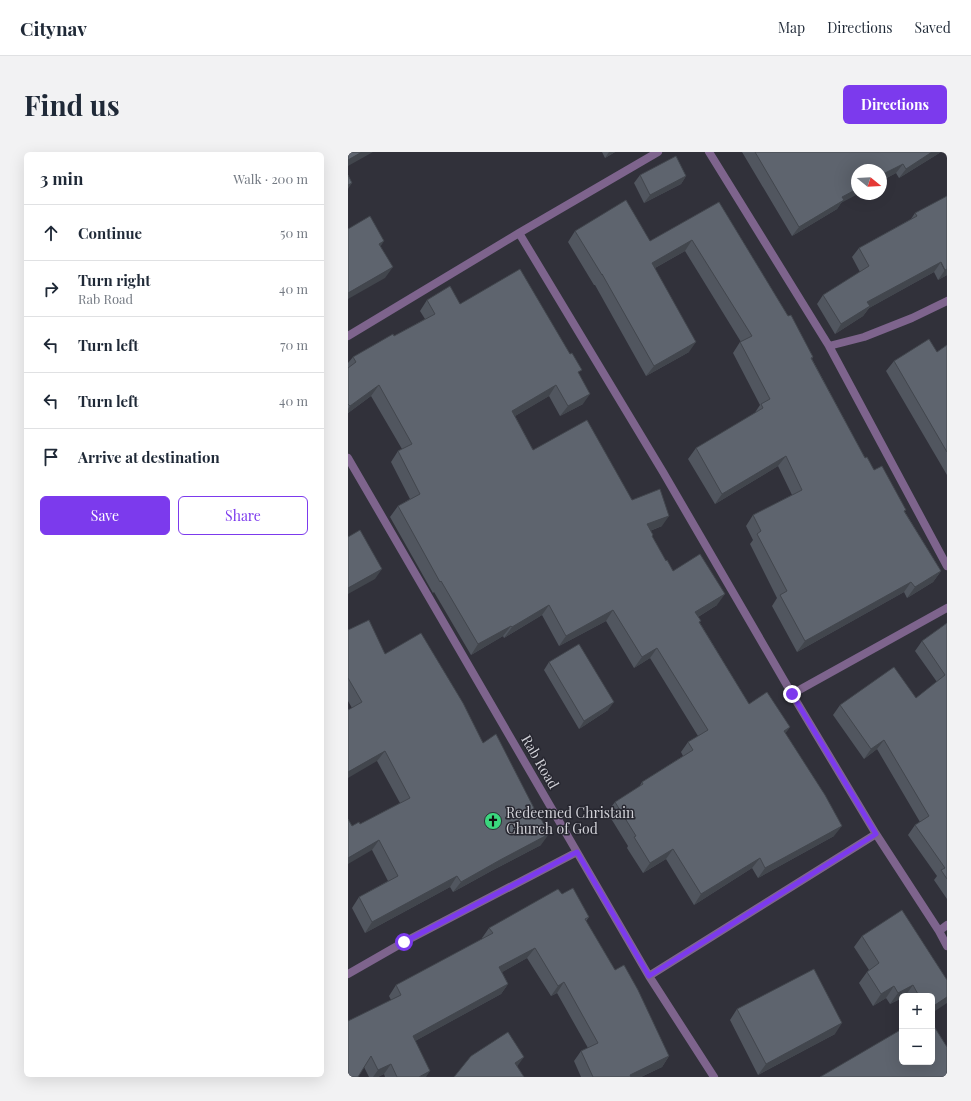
<!DOCTYPE html>
<html lang="en">
<head>
<meta charset="utf-8">
<style>
	:root { --surface:#fff; --page:#f2f2f3; --text:#1f2937; --muted:#747a83; --line:#e0e1e3; --accent:#7c3aed }
	body { margin:0; font-family:"Playfair Display",serif; background:var(--page); color:var(--text) }
	.controls { position:absolute; right:12px; bottom:12px; display:grid; overflow:hidden; border-radius:6px; box-shadow:0 4px 16px #0002 }
	.controls button { width:36px; height:36px; display:grid; place-items:center; padding:0; border:0; border-bottom:1px solid var(--line); background:var(--surface); color:var(--text); font:20px sans-serif }
	.compass { position:absolute; left:503px; top:12px; width:36px; height:36px; border-radius:50%; background:var(--surface); box-shadow:0 4px 16px #0002; rotate:108deg }
	.stop { position:absolute; width:12px; height:12px; margin:-9px; border:3px solid #7c3aed; border-radius:50%; background:#fff }
	.stop.end { background:#7c3aed; border-color:#fff; box-shadow:0 1px 4px #0008 }
	.list { margin:0; padding:0; list-style:none }
	h2 { display:flex; justify-content:space-between; align-items:center; height:52px; margin:0; padding:0 16px; font-size:17px }
	h2 small { font-size:13px; font-weight:400; color:var(--muted) }
	.list li { display:grid; grid-template-columns:26px 1fr auto; gap:12px; align-items:center; box-sizing:border-box; height:56px; padding:0 16px; border-top:1px solid var(--line) }
	.list b { display:block; font-size:15px; white-space:nowrap }
	.list p { margin:0; font-size:13px; white-space:nowrap; color:var(--muted) }
	.list em { font-size:13px; font-style:normal; color:var(--muted) }
	.actions { display:flex; gap:8px; padding:12px 16px }
	.actions a { flex:1; padding:9px 0; border:1px solid var(--accent); border-radius:6px; text-align:center; font-size:14px; color:var(--accent) }
	.actions .main { background:var(--accent); color:#fff }
	.icon { flex:none; width:22px; height:22px; fill:none; stroke:currentColor; stroke-width:2; stroke-linecap:round; stroke-linejoin:round }
	.map { position:relative; flex:none; width:599px; height:925px; overflow:hidden; border-radius:6px }
	header { display:flex; align-items:center; gap:24px; box-sizing:border-box; height:56px; padding:0 20px; background:var(--surface); border-bottom:1px solid var(--line) }
	header strong { font-size:19px }
	nav { display:flex; gap:22px; margin-inline-start:auto; font-size:14px }
	.intro { display:flex; align-items:center; justify-content:space-between; box-sizing:border-box; height:96px; padding:0 24px }
	h1 { margin:0; font-size:28px }
	.button { padding:10px 18px; border-radius:6px; background:var(--accent); color:#fff; font-size:14px; font-weight:700 }
	main { display:flex; gap:24px; padding:0 24px }
	aside { flex:1; background:var(--surface); border-radius:6px; box-shadow:0 4px 16px #0002 }
	.map>svg:first-child { display:block }
</style>
</head>
<body>
<header>
<strong>Citynav</strong>
<nav><a>Map</a><a>Directions</a><a>Saved</a></nav>
</header>
<div class="intro"><h1>Find us</h1><a class="button">Directions</a></div>
<main>
<aside>
<h2>3 min<small>Walk · 200 m</small></h2>
<ul class="list">
<li><svg class="icon" aria-label="ahead" viewBox="0 0 24 24"><path d="M12 20V5M6 11l6-6 6 6"/></svg><div><b>Continue</b></div><em>50 m</em></li>
<li><svg class="icon" aria-label="right" viewBox="0 0 24 24"><path d="M7 20v-9h11M14 6l5 5-5 5"/></svg><div><b>Turn right</b><p>Rab Road</p></div><em>40 m</em></li>
<li><svg class="icon" aria-label="left" viewBox="0 0 24 24"><path d="M17 20v-9H6M10 6l-5 5 5 5"/></svg><div><b>Turn left</b></div><em>70 m</em></li>
<li><svg class="icon" aria-label="left" viewBox="0 0 24 24"><path d="M17 20v-9H6M10 6l-5 5 5 5"/></svg><div><b>Turn left</b></div><em>40 m</em></li>
<li><svg class="icon" aria-label="arrive" viewBox="0 0 24 24"><path d="M6 21V4h12l-3 4 3 4H6"/></svg><div><b>Arrive at destination</b></div></li>
</ul>
<div class="actions"><a class="main">Save</a><a>Share</a></div>
</aside>
<div class="map">
<svg width="599" height="925" viewBox="0 0 599 925">
	<rect width="100%" height="100%" fill="#31313a"/>
	<g fill="none" stroke-linecap="round" stroke-linejoin="round">
		<path stroke="#7e648d" stroke-width="8" d="M 361,0 L 481,194 L 599,414
			M 171,81 L 315,320 L 444,542 L 528,682 L 591,779 L 599,794
			M 0,184 L 171,81 L 310,0
			M 481,194 L 516,185 L 564,166 L 599,149
			M 0,306 L 301,824 L 366,925
			M 444,542 L 599,456
			M 591,779 L 599,773
			M 0,822 L 56,790 L 229,700
			M 301,824 L 528,682"/>
	</g>
	<path fill="#51565f" d="M 254,0 L 267,0 L 257,6 Z
		M 394,0 L 593,0 L 551,26 L 548,21 L 533,29 L 533,18 L 493,51 L 489,57 L 444,84 Z
		M 292,23 L 338,24 L 333,32 L 296,51 L 286,31 Z
		M 371,50 L 465,205 L 464,207 L 517,306 L 557,360 L 593,419 L 585,430 L 559,446 L 556,440 L 449,500 L 424,454 L 429,446 L 402,392 L 405,388 L 398,374 L 405,363 L 444,343 L 430,314 L 367,352 L 340,307 L 348,296 L 406,262 L 412,253 L 385,201 L 392,190 L 393,190 L 337,99 L 307,116 L 341,200 L 298,224 L 247,133 L 246,133 L 220,90 L 227,79 L 302,89 Z
		M 567,61 L 599,123 L 590,128 L 586,120 L 521,156 L 515,164 L 487,182 L 469,152 L 475,143 L 512,120 L 504,105 L 511,96 L 563,67 Z
		M 79,148 L 112,152 L 231,221 L 235,252 L 212,264 L 201,244 L 167,264 L 185,298 L 284,348 L 314,374 L 302,379 L 305,383 L 304,384 L 318,409 L 325,419 L 369,453 L 350,465 L 352,471 L 401,552 L 442,575 L 437,581 L 486,684 L 410,726 L 404,716 L 346,753 L 318,707 L 295,721 L 279,696 L 280,694 L 259,660 L 267,650 L 291,635 L 294,630 L 335,604 L 333,600 L 340,590 L 350,584 L 302,506 L 286,516 L 258,469 L 211,494 L 194,463 L 156,486 L 155,484 L 123,503 L 86,440 L 85,441 L 42,365 L 50,354 L 62,347 L 43,310 L 50,299 L 54,297 L 23,244 L 0,261 L 0,211 L 5,205 L 46,184 L 77,167 L 72,159 Z
		M 599,193 L 599,323 L 538,219 L 546,209 L 589,200 Z
		M 599,471 L 599,747 L 586,728 L 589,724 L 560,683 L 567,673 L 572,670 L 529,597 L 516,607 L 485,563 L 492,553 L 568,546 L 589,530 L 567,499 L 574,489 Z
		M 0,478 L 37,502 L 135,591 L 193,693 L 145,718 L 105,740 L 102,735 L 17,781 L 4,756 L 11,745 L 40,729 L 24,698 L 4,674 L 12,672 L 52,651 L 29,609 L 4,556 L 0,549 Z
		M 201,510 L 260,558 L 231,577 L 196,518 Z
		M 214,742 L 241,765 L 238,769 L 267,818 L 321,904 L 314,915 L 293,925 L 233,925 L 226,909 L 233,899 L 240,896 L 209,841 L 203,844 L 179,806 L 154,820 L 160,832 L 153,842 L 67,889 L 78,925 L 37,925 L 36,922 L 30,925 L 21,925 L 16,915 L 43,848 L 41,844 L 48,833 L 135,787 L 134,786 L 141,776 Z
		M 514,784 L 584,844 L 554,844 L 554,846 L 542,852 L 538,846 L 525,854 L 511,831 L 519,820 L 521,818 L 506,795 Z
		M 389,857 L 487,882 L 410,923 L 382,868 Z"/>
	<path fill="#42464d" d="M 14,0 L 25,0 L 0,14 L 0,8 Z
		M 261,0 L 267,0 L 257,6 Z
		M 584,0 L 593,0 L 551,26 L 558,17 Z
		M 555,12 L 548,21 L 533,29 L 533,23 Z
		M 338,24 L 333,32 L 296,51 L 302,43 Z
		M 4,31 L 0,37 L 0,33 Z
		M 509,37 L 509,42 L 510,42 L 493,51 L 489,57 L 444,84 L 451,75 L 494,45 Z
		M 344,88 L 337,99 L 296,122 L 304,111 Z
		M 36,89 L 29,100 L 31,92 Z
		M 593,110 L 586,120 L 521,156 L 515,164 L 487,182 L 493,172 L 519,150 Z
		M 45,115 L 37,126 L 0,147 L 0,141 Z
		M 599,117 L 599,123 L 590,128 L 597,118 Z
		M 348,190 L 341,200 L 298,224 L 306,214 Z
		M 31,233 L 23,244 L 0,261 L 0,257 L 2,254 Z
		M 208,233 L 201,244 L 157,270 L 164,259 Z
		M 242,242 L 235,252 L 212,264 L 220,254 Z
		M 438,304 L 430,314 L 367,352 L 374,342 Z
		M 321,364 L 314,374 L 291,383 L 299,372 Z
		M 34,417 L 27,427 L 0,442 L 0,436 Z
		M 593,419 L 585,430 L 559,446 L 567,435 Z
		M 563,430 L 556,440 L 449,500 L 457,489 Z
		M 377,442 L 369,453 L 340,471 L 347,460 Z
		M 201,453 L 194,463 L 156,486 L 164,475 Z
		M 265,458 L 258,469 L 211,494 L 218,484 Z
		M 163,474 L 155,484 L 123,503 L 130,492 Z
		M 309,496 L 302,506 L 286,516 L 294,505 Z
		M 266,550 L 260,558 L 231,577 L 236,569 Z
		M 442,575 L 434,586 L 436,579 Z
		M 536,588 L 529,597 L 516,607 L 523,597 Z
		M 37,599 L 29,609 L 0,626 L 0,620 Z
		M 494,674 L 486,684 L 410,726 L 417,716 Z
		M 201,682 L 193,693 L 145,718 L 105,740 L 113,730 L 152,708 Z
		M 31,688 L 24,698 L 0,712 L 0,706 Z
		M 325,697 L 318,707 L 295,721 L 302,711 Z
		M 412,706 L 404,716 L 346,753 L 353,742 Z
		M 109,724 L 102,735 L 17,781 L 24,770 Z
		M 187,796 L 179,806 L 144,826 L 151,815 Z
		M 216,830 L 209,841 L 203,844 L 210,834 Z
		M 160,832 L 153,842 L 58,894 L 65,884 Z
		M 565,833 L 557,844 L 554,844 L 554,846 L 542,852 L 550,841 Z
		M 546,834 L 538,846 L 525,854 L 533,842 Z
		M 599,845 L 599,851 L 584,861 L 584,855 Z
		M 494,871 L 487,882 L 410,923 L 418,912 Z
		M 321,904 L 314,915 L 293,925 L 281,925 L 282,923 Z
		M 176,905 L 168,916 L 167,911 Z
		M 43,912 L 36,922 L 30,925 L 25,925 L 30,918 Z
		M 82,919 L 78,925 L 71,925 Z"/>
	<path fill="#5e646e" stroke="#42464d" d="M 0,0 L 14,0 L 0,8 Z
		M 407,0 L 584,0 L 558,17 L 555,12 L 533,23 L 533,18 L 509,18 L 509,37 L 494,45 L 496,48 L 451,75 Z
		M 328,4 L 338,24 L 302,43 L 292,23 Z
		M 0,23 L 4,31 L 0,33 Z
		M 599,44 L 599,117 L 597,118 L 593,110 L 519,150 L 522,154 L 493,172 L 475,143 L 521,114 L 511,96 L 569,64 L 567,61 Z
		M 278,48 L 302,89 L 371,50 L 440,164 L 443,163 L 465,205 L 463,206 L 517,306 L 519,305 L 526,318 L 534,314 L 558,358 L 556,359 L 593,419 L 567,435 L 563,430 L 457,489 L 432,443 L 439,439 L 409,382 L 413,379 L 405,363 L 454,338 L 438,304 L 374,342 L 348,296 L 415,256 L 413,252 L 422,247 L 392,190 L 404,184 L 344,88 L 304,111 L 348,190 L 306,214 L 254,122 L 254,123 L 227,79 Z
		M 22,64 L 36,89 L 31,92 L 45,115 L 0,141 L 0,77 Z
		M 172,117 L 222,202 L 224,201 L 234,218 L 230,220 L 242,242 L 220,254 L 208,233 L 164,259 L 185,298 L 239,268 L 284,348 L 312,337 L 321,364 L 299,372 L 305,383 L 304,384 L 318,409 L 319,408 L 325,419 L 352,402 L 377,442 L 347,460 L 353,469 L 351,470 L 401,552 L 419,540 L 442,575 L 436,579 L 477,643 L 494,674 L 417,716 L 412,706 L 353,742 L 325,697 L 302,711 L 286,685 L 288,684 L 267,650 L 295,632 L 294,630 L 345,598 L 340,590 L 360,578 L 309,496 L 294,505 L 265,458 L 218,484 L 201,453 L 164,475 L 163,474 L 130,492 L 93,429 L 92,430 L 50,354 L 72,342 L 50,299 L 64,292 L 31,233 L 2,254 L 0,252 L 0,216 L 8,210 L 5,205 L 45,182 L 46,184 L 87,162 L 79,148 L 102,134 L 112,152 Z
		M 581,187 L 589,200 L 599,193 L 599,300 L 546,209 Z
		M 12,378 L 34,417 L 0,436 L 0,385 Z
		M 21,468 L 37,502 L 73,481 L 115,551 L 135,591 L 148,582 L 189,662 L 190,661 L 201,682 L 152,708 L 113,730 L 109,724 L 24,770 L 11,745 L 50,724 L 31,688 L 0,706 L 0,667 L 4,674 L 11,670 L 12,672 L 62,646 L 37,599 L 0,620 L 0,558 L 14,550 L 0,526 L 0,478 Z
		M 599,471 L 599,727 L 593,718 L 597,716 L 567,673 L 581,664 L 536,588 L 523,597 L 492,553 L 546,515 L 568,546 L 597,523 L 574,489 Z
		M 231,492 L 266,550 L 236,569 L 201,510 Z
		M 225,736 L 241,765 L 237,767 L 267,818 L 276,813 L 290,838 L 321,904 L 282,923 L 283,925 L 245,925 L 233,899 L 250,891 L 216,830 L 210,834 L 187,796 L 151,815 L 160,832 L 65,884 L 82,919 L 71,925 L 49,925 L 43,912 L 30,918 L 23,904 L 10,925 L 0,925 L 0,869 L 53,843 L 48,833 L 145,781 L 141,776 L 210,737 L 214,742 Z
		M 554,758 L 599,828 L 599,845 L 584,855 L 584,844 L 571,844 L 565,833 L 550,841 L 546,834 L 533,842 L 519,820 L 531,811 L 514,784 Z
		M 466,817 L 494,871 L 418,912 L 389,857 Z
		M 584,871 L 599,895 L 599,925 L 472,925 L 554,877 L 554,910 L 584,910 Z
		M 160,880 L 176,905 L 167,911 L 176,925 L 106,925 L 123,904 Z"/>
	<g fill="none" stroke-linecap="round" stroke-linejoin="round">
		<path stroke="#7c3aed" stroke-width="5" d="M 56,790 L 229,700 L 301,824 L 528,682 L 444,542"/>
	</g>
	<defs>
		<g id="church-disc" transform="scale(0.9)"><circle r="9.5" fill="#3bd77e" stroke="#272730"/><path d="M-1.2-6h2.4v3.5h3.3v2.4h-3.3V6h-2.4V-.1h-3.3v-2.4h3.3Z" fill="#111"/></g>
	</defs>
	<g fill-rule="evenodd">
		<use href="#church-disc" x="145" y="669"/>
	</g>
	<g text-anchor="middle" stroke-width="3" stroke-linejoin="round" paint-order="stroke">
		<g font-size="14" fill="#d1d1d7" stroke="#272730">
			<text transform="translate(192 610) rotate(60)" y="5">Rab Road</text>
		</g>
		<g font-size="14" fill="#d1d1d7" stroke="#272730" text-anchor="start">
			<text x="158" y="666">Redeemed Christain<tspan x="158" dy="16">Church of God</tspan></text>
		</g>
	</g>
</svg>
<div class="controls">
<button>+</button>
<button>−</button>
</div>
<svg class="compass" viewBox="-18 -18 36 36"><path d="M0-13l5 13h-10z" fill="#e53935"/><path d="M0 13l5-13h-10z" fill="#747a83"/></svg>
<div class="stop" style="left:56px;top:790px"></div>
<div class="stop end" style="left:444px;top:542px"></div>
</div>
</main>
</body>
</html>
